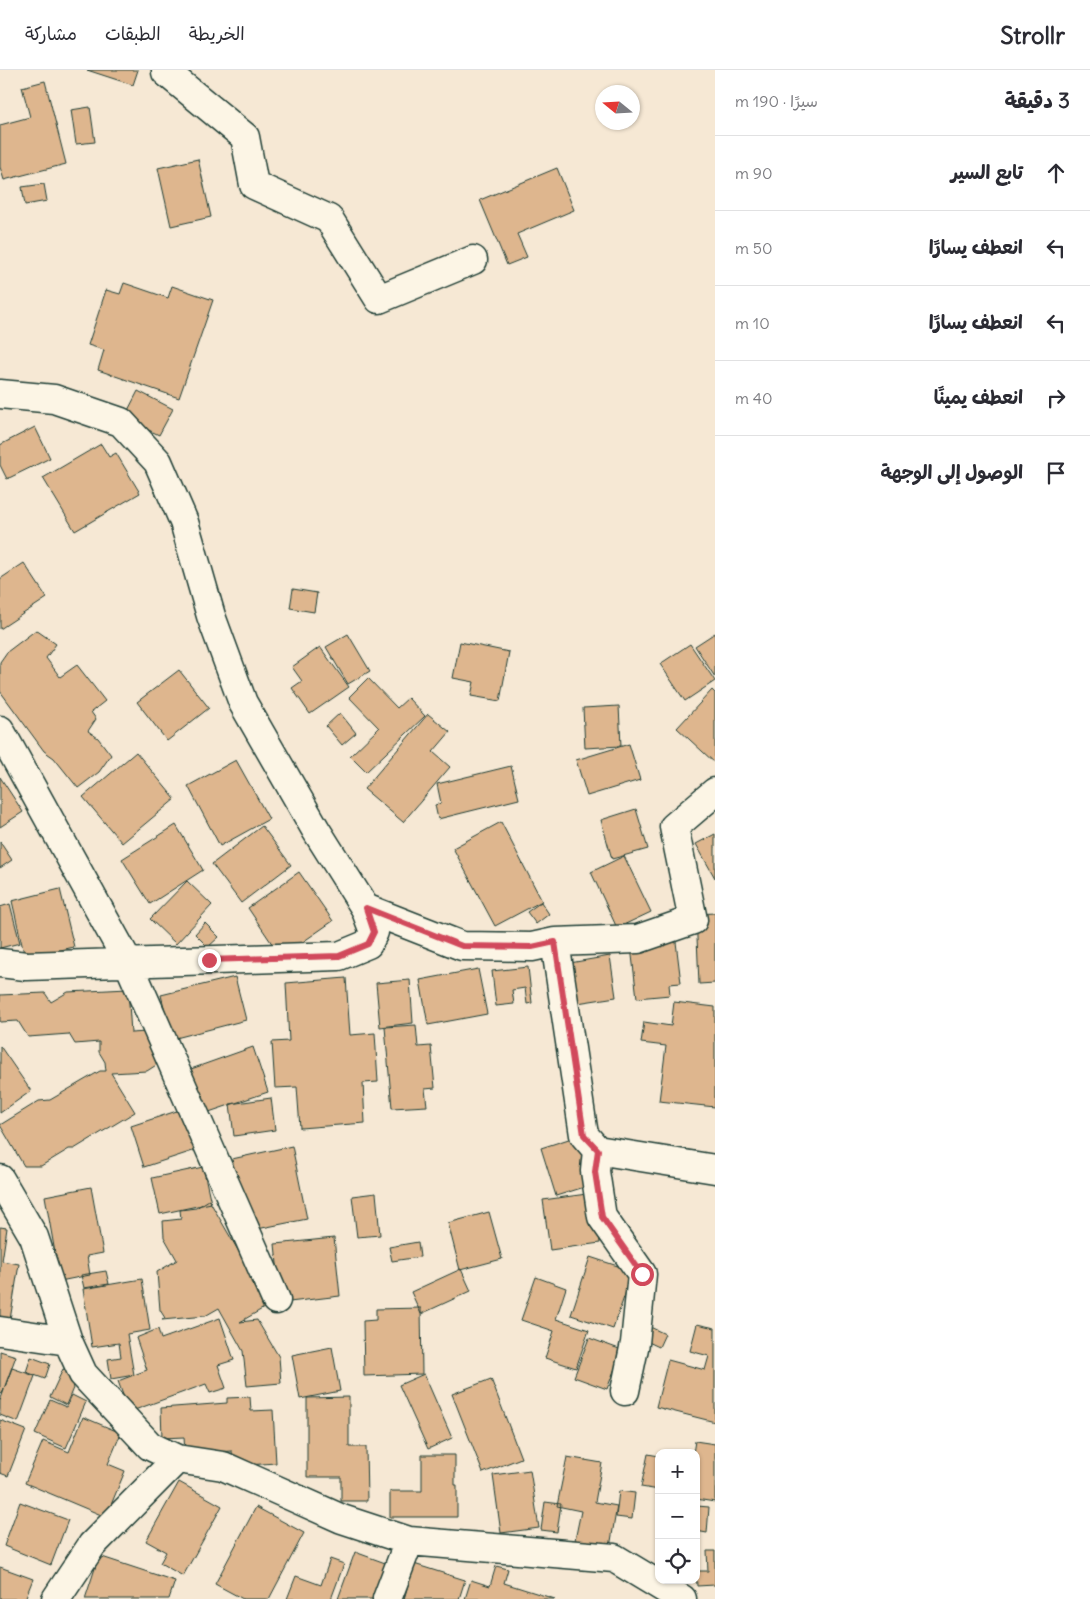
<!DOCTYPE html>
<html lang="ar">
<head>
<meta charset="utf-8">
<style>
	:root { --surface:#fff; --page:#f2f2f3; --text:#2b2b33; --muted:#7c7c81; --line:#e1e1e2 }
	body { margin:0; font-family:Delius,"Playpen Sans Arabic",sans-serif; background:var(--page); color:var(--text); direction:rtl }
	.controls { position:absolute; right:15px; bottom:15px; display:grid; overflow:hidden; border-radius:10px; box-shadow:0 1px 4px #0004 }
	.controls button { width:45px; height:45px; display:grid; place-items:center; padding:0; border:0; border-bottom:1px solid var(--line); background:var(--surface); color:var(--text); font:25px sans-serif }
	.compass { position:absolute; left:595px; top:15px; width:45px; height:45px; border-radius:50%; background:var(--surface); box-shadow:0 1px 4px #0004; rotate:288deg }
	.stop { position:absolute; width:15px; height:15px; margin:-11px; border:4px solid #d1495b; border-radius:50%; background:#fff }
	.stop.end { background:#d1495b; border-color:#fff; box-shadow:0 1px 5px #0008 }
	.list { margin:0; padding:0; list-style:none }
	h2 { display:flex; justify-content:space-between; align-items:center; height:65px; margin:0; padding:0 20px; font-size:21px }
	h2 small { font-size:16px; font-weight:400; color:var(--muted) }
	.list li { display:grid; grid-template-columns:32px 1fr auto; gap:15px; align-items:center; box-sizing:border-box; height:75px; padding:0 20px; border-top:1px solid var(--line) }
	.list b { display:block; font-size:19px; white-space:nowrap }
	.list em { font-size:16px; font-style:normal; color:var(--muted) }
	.icon { flex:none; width:28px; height:28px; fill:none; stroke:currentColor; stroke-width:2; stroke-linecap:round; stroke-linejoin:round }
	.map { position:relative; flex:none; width:715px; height:1529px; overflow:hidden; direction:ltr }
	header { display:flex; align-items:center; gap:30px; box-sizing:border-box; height:70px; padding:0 25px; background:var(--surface); border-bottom:1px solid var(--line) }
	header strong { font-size:24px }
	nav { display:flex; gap:28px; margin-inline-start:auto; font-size:18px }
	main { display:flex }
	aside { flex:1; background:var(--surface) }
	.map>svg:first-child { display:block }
</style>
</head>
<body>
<header>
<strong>Strollr</strong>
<nav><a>الخريطة</a><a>الطبقات</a><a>مشاركة</a></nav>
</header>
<main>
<aside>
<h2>3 دقيقة<small>سيرًا · 190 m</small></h2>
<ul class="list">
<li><svg class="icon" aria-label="ahead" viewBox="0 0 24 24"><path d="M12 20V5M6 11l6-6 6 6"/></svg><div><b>تابع السير</b></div><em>90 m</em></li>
<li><svg class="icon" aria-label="left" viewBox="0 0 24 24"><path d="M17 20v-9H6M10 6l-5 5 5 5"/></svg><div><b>انعطف يسارًا</b></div><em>50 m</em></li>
<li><svg class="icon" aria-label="left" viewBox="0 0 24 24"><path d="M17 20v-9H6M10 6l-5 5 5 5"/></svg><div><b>انعطف يسارًا</b></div><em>10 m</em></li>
<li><svg class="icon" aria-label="right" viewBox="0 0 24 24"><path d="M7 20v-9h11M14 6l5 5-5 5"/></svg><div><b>انعطف يمينًا</b></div><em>40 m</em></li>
<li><svg class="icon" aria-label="arrive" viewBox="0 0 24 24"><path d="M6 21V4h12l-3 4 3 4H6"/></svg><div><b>الوصول إلى الوجهة</b></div></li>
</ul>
</aside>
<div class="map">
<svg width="715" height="1529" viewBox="0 0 715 1529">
	<rect width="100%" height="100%" fill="#f6e8d4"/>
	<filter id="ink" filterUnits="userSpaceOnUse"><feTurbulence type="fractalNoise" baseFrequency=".02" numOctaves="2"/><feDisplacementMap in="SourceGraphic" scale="10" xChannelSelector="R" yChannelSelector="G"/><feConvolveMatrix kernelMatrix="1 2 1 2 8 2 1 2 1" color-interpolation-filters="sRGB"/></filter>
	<g filter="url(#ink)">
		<path fill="#deb68e" stroke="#1f3d34" d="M 87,0 L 138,0 L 133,15 Z
			M 45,11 L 66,94 L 4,110 L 0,97 L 0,55 L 30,47 L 22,17 Z
			M 90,37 L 95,72 L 76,74 L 71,40 Z
			M 198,89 L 211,147 L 171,156 L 158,98 Z
			M 557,98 L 574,140 L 517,164 L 527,187 L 507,195 L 480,130 Z
			M 44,114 L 47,131 L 25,135 L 22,117 Z
			M 124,213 L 168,228 L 172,216 L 213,230 L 179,328 L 98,300 L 104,280 L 88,275 L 106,220 L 120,224 Z
			M 138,321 L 173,339 L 159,365 L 124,348 Z
			M 35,357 L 50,388 L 7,409 L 0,395 L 0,375 Z
			M 101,374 L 109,387 L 116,383 L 140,423 L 75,461 L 43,408 Z
			M 24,493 L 47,528 L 0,559 L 0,509 Z
			M 293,519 L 317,523 L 314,542 L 290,538 Z
			M 36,560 L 56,574 L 46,588 L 60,607 L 77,595 L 105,631 L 91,642 L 96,649 L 88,661 L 98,668 L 111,685 L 99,702 L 78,718 L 54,688 L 44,681 L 0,621 L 0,592 L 7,582 Z
			M 715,563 L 715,607 L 695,576 Z
			M 348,564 L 370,601 L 348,614 L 326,577 Z
			M 460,572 L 509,582 L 500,631 L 471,626 L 474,612 L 453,608 Z
			M 690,574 L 715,611 L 685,631 L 660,594 Z
			M 320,577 L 349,617 L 310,644 L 292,618 L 302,611 L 292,597 Z
			M 179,600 L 209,638 L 167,671 L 137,632 Z
			M 368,608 L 397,638 L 408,628 L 425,646 L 366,702 L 350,686 L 379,658 L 349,627 Z
			M 712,620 L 715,623 L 715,693 L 677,658 Z
			M 619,636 L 621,676 L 585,678 L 583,638 Z
			M 340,643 L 356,663 L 342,675 L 326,656 Z
			M 428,644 L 450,662 L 433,682 L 450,697 L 403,752 L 364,719 Z
			M 629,674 L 640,710 L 587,726 L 576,690 Z
			M 136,682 L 175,729 L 122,773 L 83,727 Z
			M 236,690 L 269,749 L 220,776 L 188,716 Z
			M 511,696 L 519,729 L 438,749 L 435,735 L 441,733 L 437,714 Z
			M 0,707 L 23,742 L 0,757 Z
			M 636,739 L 648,779 L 612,789 L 601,750 Z
			M 501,752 L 542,831 L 495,856 L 453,778 Z
			M 176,755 L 203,800 L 150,834 L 122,789 Z
			M 262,756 L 291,795 L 241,833 L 212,794 Z
			M 715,764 L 715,808 L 696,774 Z
			M 0,772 L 12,790 L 0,798 Z
			M 624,786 L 651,842 L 617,858 L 591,802 Z
			M 299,802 L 333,851 L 281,887 L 248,838 Z
			M 187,811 L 212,835 L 176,874 L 150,849 Z
			M 60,819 L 74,877 L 25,888 L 12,831 Z
			M 541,832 L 549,844 L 536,854 L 527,842 Z
			M 10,834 L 20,873 L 0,878 L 0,837 Z
			M 715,843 L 715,913 L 699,914 L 696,844 Z
			M 205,853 L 219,867 L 208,877 L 195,864 Z
			M 676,872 L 681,913 L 669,914 L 670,925 L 637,928 L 631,877 Z
			M 610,886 L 616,927 L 571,934 L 564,894 Z
			M 528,897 L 532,933 L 527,934 L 525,918 L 512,920 L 514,934 L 496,936 L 492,901 Z
			M 478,899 L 487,944 L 428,955 L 420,910 Z
			M 235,907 L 246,950 L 172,969 L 161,925 Z
			M 346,908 L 350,965 L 375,963 L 378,1012 L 363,1013 L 365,1053 L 300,1058 L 297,1017 L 275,1018 L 272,972 L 289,971 L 286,913 Z
			M 410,910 L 413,953 L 380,957 L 376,913 Z
			M 128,919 L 131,963 L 147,962 L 164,990 L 147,1001 L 111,1003 L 135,1042 L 74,1079 L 69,1079 L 41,1096 L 24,1096 L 0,1055 L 39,1031 L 50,1030 L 100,1001 L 106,1001 L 105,992 L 99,982 L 99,972 L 75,974 L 69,964 L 28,967 L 18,951 L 0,952 L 0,925 L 45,923 L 51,932 L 68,922 Z
			M 674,932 L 715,937 L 715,1037 L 659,1031 L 666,976 L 641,973 L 644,952 L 671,956 Z
			M 416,955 L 418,977 L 431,976 L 435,1018 L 425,1019 L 427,1036 L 392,1038 L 385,957 Z
			M 0,976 L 31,1021 L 0,1043 Z
			M 253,977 L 268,1022 L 206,1043 L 191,999 Z
			M 271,1028 L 275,1060 L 234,1066 L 230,1034 Z
			M 189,1037 L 202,1078 L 144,1097 L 131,1056 Z
			M 578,1066 L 594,1114 L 556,1126 L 541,1078 Z
			M 292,1076 L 307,1149 L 247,1161 L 232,1089 Z
			M 203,1097 L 211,1133 L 160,1144 L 152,1108 Z
			M 91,1117 L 103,1183 L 87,1186 L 90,1205 L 60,1211 L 45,1126 Z
			M 376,1123 L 380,1165 L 357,1167 L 352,1126 Z
			M 594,1123 L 600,1173 L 550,1180 L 543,1130 Z
			M 209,1130 L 250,1201 L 251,1212 L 263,1232 L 264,1238 L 240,1252 L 257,1250 L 279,1287 L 281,1313 L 247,1316 L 243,1281 L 219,1238 L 205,1246 L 162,1250 L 165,1248 L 160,1240 L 157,1202 L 177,1190 L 164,1167 L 163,1151 L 181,1149 L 180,1140 L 196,1138 Z
			M 489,1142 L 502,1189 L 460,1200 L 448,1153 Z
			M 0,1157 L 7,1158 L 2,1191 L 19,1194 L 9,1256 L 0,1255 Z
			M 334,1168 L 340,1226 L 281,1233 L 275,1174 Z
			M 418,1172 L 420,1187 L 392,1191 L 389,1177 Z
			M 590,1187 L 633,1201 L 613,1259 L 571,1245 Z
			M 461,1199 L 471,1221 L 421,1244 L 411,1222 Z
			M 106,1201 L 109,1214 L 84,1218 L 81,1205 Z
			M 536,1207 L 566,1218 L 556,1249 L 589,1260 L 576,1298 L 545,1288 L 554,1261 L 521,1250 Z
			M 142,1209 L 150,1260 L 127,1264 L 134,1305 L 111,1309 L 108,1289 L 121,1287 L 119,1273 L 92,1277 L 83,1219 Z
			M 421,1238 L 422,1304 L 364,1306 L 363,1251 L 376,1250 L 376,1239 Z
			M 220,1248 L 234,1290 L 218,1295 L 226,1318 L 210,1323 L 206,1314 L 129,1342 L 118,1311 L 147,1300 L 136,1268 L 158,1259 L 161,1269 Z
			M 697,1254 L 715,1258 L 715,1352 L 656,1337 L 668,1290 L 705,1300 L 709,1286 L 690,1281 Z
			M 646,1255 L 665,1264 L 659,1277 L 640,1268 Z
			M 589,1268 L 622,1280 L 607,1319 L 574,1307 Z
			M 332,1277 L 340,1321 L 300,1329 L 292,1285 Z
			M 0,1281 L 16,1286 L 2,1324 L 0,1323 Z
			M 31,1287 L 50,1294 L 45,1309 L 26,1302 Z
			M 12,1298 L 35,1306 L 18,1352 L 0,1345 L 0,1331 Z
			M 63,1299 L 78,1306 L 66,1335 L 50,1327 Z
			M 424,1304 L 452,1368 L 428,1379 L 399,1315 Z
			M 491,1309 L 521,1388 L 483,1403 L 452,1324 Z
			M 72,1325 L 86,1332 L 66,1378 L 35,1364 L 50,1330 L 66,1337 Z
			M 250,1327 L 251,1341 L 273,1340 L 276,1393 L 233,1396 L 232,1381 L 185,1384 L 184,1367 L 162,1368 L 161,1338 L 227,1333 L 227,1328 Z
			M 349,1327 L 349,1377 L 366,1377 L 367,1431 L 341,1431 L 341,1407 L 307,1407 L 307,1328 Z
			M 83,1347 L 121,1363 L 108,1394 L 125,1401 L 106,1447 L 25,1413 L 43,1371 L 69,1382 Z
			M 0,1350 L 26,1360 L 8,1406 L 0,1403 Z
			M 695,1371 L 715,1374 L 715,1432 L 696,1429 L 696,1383 L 693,1383 Z
			M 648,1384 L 659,1386 L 659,1420 L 641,1417 Z
			M 422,1385 L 455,1385 L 455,1415 L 457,1415 L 457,1447 L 390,1447 L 390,1421 L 422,1421 Z
			M 567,1387 L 602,1393 L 595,1432 L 617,1436 L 610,1477 L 575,1470 L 581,1441 L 557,1436 Z
			M 530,1400 L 539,1458 L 501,1463 L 493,1405 Z
			M 179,1412 L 222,1436 L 183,1506 L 160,1493 L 166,1482 L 146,1471 Z
			M 619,1421 L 635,1423 L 632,1449 L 616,1447 Z
			M 20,1432 L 68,1450 L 51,1495 L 4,1476 Z
			M 545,1432 L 561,1434 L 557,1462 L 541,1460 Z
			M 697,1436 L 709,1437 L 707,1463 L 696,1461 Z
			M 256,1437 L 304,1463 L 269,1529 L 243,1529 L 215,1514 Z
			M 707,1481 L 715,1481 L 715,1515 L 697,1516 L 696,1501 L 708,1501 Z
			M 355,1482 L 388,1494 L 376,1529 L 338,1529 Z
			M 99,1486 L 175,1511 L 169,1529 L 85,1529 Z
			M 330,1489 L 344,1494 L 331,1529 L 287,1529 L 296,1506 L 321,1515 Z
			M 414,1494 L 465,1510 L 459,1529 L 404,1529 Z
			M 496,1496 L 508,1499 L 504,1513 L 555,1529 L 465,1529 L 471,1510 L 490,1516 Z
			M 0,1497 L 33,1509 L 25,1529 L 0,1529 Z"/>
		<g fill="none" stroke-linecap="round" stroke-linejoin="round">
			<g stroke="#1f3d34" stroke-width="31">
				<path id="minor" d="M 166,0 L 166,2 L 245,67 L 254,115 L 329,149 L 379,229 L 473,190
					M 0,324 L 54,329 L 121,352 L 158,392 L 184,452 L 211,546 L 243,633 L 316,760 L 365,838 L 374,862 L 368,874 L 339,886 L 26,896 L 0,893
					M 0,660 L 128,892 L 276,1230
					M 365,838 L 462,876 L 532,877 L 555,872 L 638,869 L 693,850 L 674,757 L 715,722
					M 555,872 L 584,1065 L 597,1080 L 715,1099
					M 597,1080 L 595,1101 L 602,1147 L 642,1204 L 635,1273 L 625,1321
					M 0,1109 L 34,1167 L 68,1271 L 83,1304 L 150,1376 L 177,1389 L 223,1396 L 342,1449 L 409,1471 L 614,1488 L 682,1529
					M 0,1261 L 68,1271
					M 56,1529 L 92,1475 L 177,1389
					M 387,1529 L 409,1471"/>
			</g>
			<use href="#minor" stroke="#fcf5e5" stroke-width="28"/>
		</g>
	</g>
	<g fill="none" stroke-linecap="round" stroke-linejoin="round" filter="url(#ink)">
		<path stroke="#d1495b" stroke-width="6" d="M 209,890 L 339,886 L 368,874 L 374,862 L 366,838 L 462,876 L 532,877 L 555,872 L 584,1065 L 598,1080 L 595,1102 L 602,1147 L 642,1204"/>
	</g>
</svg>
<div class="controls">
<button>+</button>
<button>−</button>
<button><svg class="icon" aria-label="locate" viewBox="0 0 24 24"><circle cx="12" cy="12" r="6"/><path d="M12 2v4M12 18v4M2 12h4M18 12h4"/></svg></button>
</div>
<svg class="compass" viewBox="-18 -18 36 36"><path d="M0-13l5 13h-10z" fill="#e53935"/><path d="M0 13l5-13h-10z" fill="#7c7c81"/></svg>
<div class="stop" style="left:642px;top:1204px"></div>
<div class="stop end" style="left:209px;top:890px"></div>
</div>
</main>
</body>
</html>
